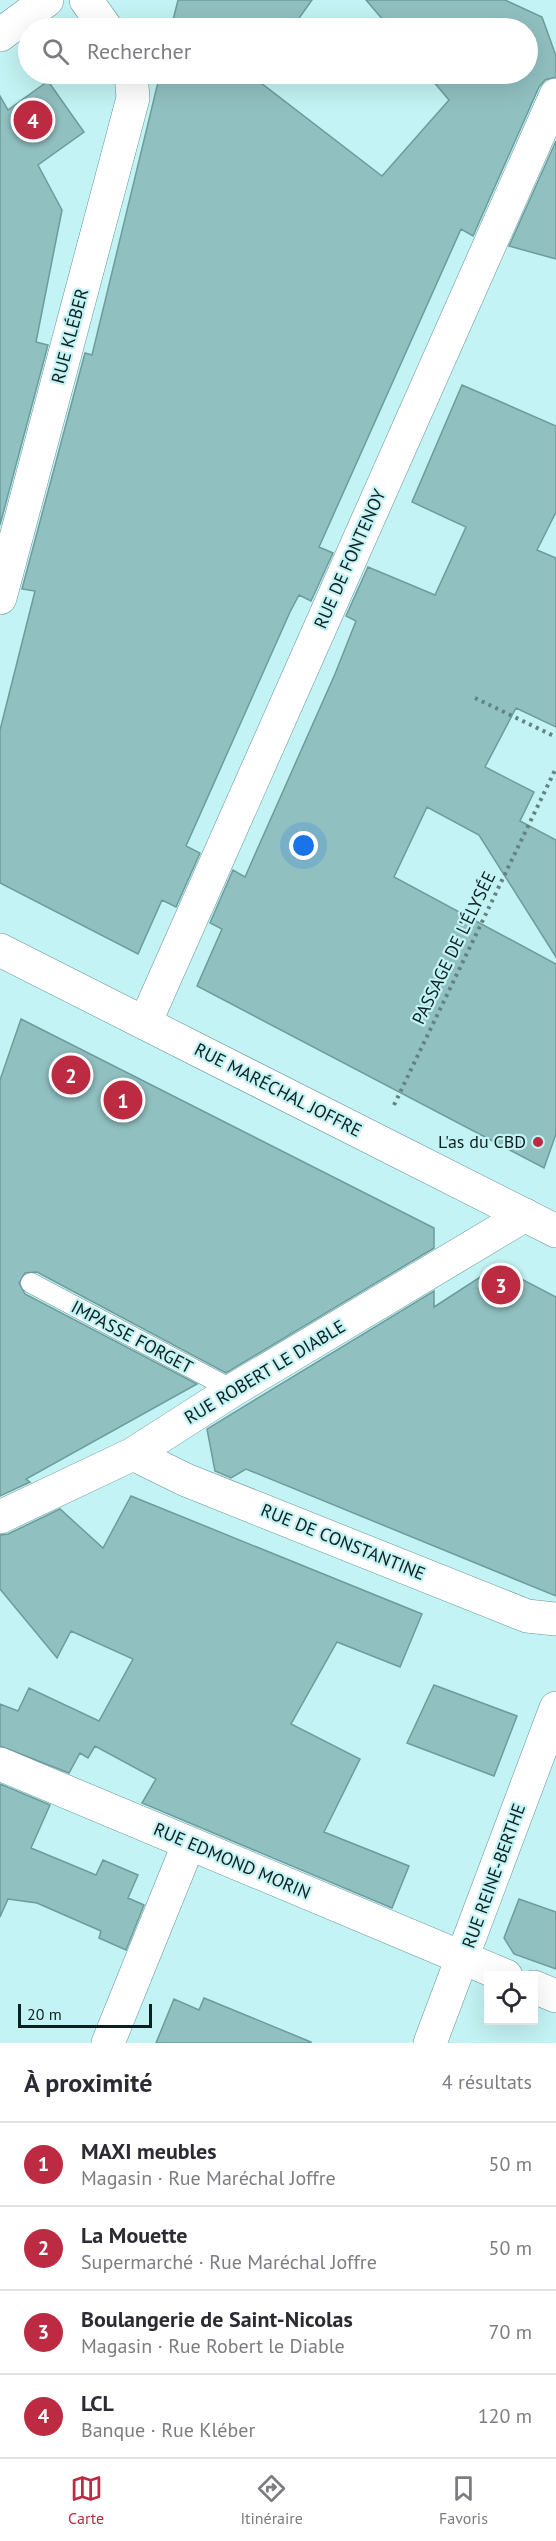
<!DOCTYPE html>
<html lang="fr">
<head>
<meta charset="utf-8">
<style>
	:root { --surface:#fff; --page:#f2f2f3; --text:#2b2b33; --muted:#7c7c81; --line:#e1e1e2; --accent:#bc2b41 }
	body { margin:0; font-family:"PT Sans",sans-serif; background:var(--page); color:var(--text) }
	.controls { position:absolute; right:18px; bottom:18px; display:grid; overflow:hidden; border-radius:0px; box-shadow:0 6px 24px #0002 }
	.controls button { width:54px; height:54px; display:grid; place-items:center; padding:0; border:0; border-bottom:2px solid var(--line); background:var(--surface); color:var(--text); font:30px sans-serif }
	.scale { position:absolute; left:18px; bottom:15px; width:134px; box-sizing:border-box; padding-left:6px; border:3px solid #0d2021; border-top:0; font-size:16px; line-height:21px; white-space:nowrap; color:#0d2021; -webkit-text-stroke:4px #c3f3f4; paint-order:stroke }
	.you { position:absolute; left:304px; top:846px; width:21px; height:21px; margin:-15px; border:4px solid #fff; border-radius:50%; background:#1a73e8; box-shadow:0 0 0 9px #1a73e833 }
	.badge { display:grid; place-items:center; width:39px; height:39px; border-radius:50%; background:var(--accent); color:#fff; font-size:20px; font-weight:700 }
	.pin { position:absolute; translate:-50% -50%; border:3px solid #fff; box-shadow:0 2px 6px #0006 }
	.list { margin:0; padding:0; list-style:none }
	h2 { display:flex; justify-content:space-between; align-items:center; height:78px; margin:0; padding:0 24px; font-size:26px }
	h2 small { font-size:20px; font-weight:400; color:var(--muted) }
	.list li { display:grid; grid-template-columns:39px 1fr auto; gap:18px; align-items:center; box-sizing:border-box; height:84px; padding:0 24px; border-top:2px solid var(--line) }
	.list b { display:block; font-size:22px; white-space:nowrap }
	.list p { margin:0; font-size:20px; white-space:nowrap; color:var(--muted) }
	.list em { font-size:20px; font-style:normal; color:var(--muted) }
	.icon { flex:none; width:33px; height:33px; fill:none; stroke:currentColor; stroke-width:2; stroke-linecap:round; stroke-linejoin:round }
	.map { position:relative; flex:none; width:556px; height:2043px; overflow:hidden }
	.search { position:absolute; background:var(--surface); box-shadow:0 6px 24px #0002; left:18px; right:18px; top:18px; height:66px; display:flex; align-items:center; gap:15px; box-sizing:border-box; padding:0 21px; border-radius:33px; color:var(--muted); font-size:22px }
	.sheet { height:414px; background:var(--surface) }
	nav { display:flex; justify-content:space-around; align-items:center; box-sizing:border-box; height:84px; border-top:2px solid var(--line); background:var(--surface); font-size:16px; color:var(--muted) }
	nav a { display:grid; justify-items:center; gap:3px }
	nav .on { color:var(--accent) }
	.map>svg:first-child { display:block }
</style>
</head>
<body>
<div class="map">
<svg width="556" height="2043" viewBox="0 0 556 2043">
	<rect width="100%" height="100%" fill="#c3f3f4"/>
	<path fill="#91c0c1" stroke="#6e9b9c" stroke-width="1.5" d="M 178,0 L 312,0 L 292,28 L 171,28 Z
		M 366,0 L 505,0 L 542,17 L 556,56 L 556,77 L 545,80 L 539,87 L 473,236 L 461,229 L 319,547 L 333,553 L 311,601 L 299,595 L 290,612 L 186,846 L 200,853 L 176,907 L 162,900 L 138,954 L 0,883 L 0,730 L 35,591 L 22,589 L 85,353 L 92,355 L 160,74 L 260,74 L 256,79 L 382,176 L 449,100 L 427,74 L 528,74 L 528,28 L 390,28 Z
		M 48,81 L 84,132 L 38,165 L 62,210 L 36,342 L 48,345 L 0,525 L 0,96 L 8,110 Z
		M 556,141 L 556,259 L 509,246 Z
		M 462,385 L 556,426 L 556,512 L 537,550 L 556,558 L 556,727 L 516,708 L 485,767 L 534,792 L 520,821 L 556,840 L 556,957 L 479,835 L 427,807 L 394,877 L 556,964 L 556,1134 L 544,1168 L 197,986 L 222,929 L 210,923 L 233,870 L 245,877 L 335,674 L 356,621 L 346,616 L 368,567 L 435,595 L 466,527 L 412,502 Z
		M 21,1019 L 434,1228 L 434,1248 L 226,1373 L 37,1272 L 25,1273 L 19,1283 L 25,1294 L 197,1384 L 26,1479 L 30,1482 L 0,1496 L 0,1080 Z
		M 488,1272 L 508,1272 L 556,1297 L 556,1596 L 246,1469 L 231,1478 L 215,1471 L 207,1429 L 434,1291 L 434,1307 Z
		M 131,1496 L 422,1614 L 400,1667 L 337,1642 L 291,1724 L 360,1759 L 324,1832 L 409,1866 L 392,1908 L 142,1803 L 156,1779 L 95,1746 L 88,1758 L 80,1753 L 69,1773 L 0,1746 L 0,1704 L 18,1711 L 29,1688 L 99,1721 L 133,1659 L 71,1631 L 57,1658 L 0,1589 L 0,1535 L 8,1534 L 60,1509 L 103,1548 Z
		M 434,1685 L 517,1716 L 494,1776 L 407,1743 Z
		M 0,1784 L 50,1805 L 31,1848 L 96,1875 L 103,1860 L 138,1875 L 128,1898 L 144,1905 L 126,1950 L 99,1938 L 101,1931 L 37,1903 L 8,1899 L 0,1917 Z
		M 519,1899 L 556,1912 L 556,1969 L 514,1954 L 504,1938 Z
		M 204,1998 L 311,2042 L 311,2043 L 156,2043 L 174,1999 L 199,2010 Z"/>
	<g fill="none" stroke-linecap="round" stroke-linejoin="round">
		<g stroke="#669394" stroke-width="21">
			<path id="lane" d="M 31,1283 L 233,1390"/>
		</g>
		<g stroke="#669394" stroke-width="34">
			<path id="street" d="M 86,0 L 106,28
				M 0,598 L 133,98 L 131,74
				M 145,1023 L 556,95
				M 133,1454 L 186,1480 L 527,1616 L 556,1619
				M 0,1517 L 133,1454 L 233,1390 L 525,1215
				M 0,1764 L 506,1976
				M 534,1987 L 556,1996
				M 108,2043 L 189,1843
				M 430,2043 L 556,1708"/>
		</g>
		<g stroke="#669394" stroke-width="34">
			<path id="secondary" d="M 0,35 L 47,0
				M 0,950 L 556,1231"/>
		</g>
		<path stroke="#628384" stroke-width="4" stroke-dasharray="3 4.5" stroke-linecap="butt" d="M 475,698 L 556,737
			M 394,1105 L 556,768"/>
		<use href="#lane" stroke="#fff" stroke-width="20"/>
		<use href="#street" stroke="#fff" stroke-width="33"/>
		<use href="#secondary" stroke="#fff" stroke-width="33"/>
	</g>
	<circle fill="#bc2b41" stroke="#c3f3f4" stroke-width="2" cx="538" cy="1142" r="6"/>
	<g text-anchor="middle" stroke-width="4.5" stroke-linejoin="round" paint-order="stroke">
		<g font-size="18" fill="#0d2021" stroke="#c3f3f4">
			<text transform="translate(70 336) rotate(-75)" y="6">RUE KLÉBER</text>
			<text transform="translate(350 559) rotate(-66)" y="6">RUE DE FONTENOY</text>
			<text transform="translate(454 948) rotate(-64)" y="6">PASSAGE DE L'ÉLYSÉE</text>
			<text transform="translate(278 1090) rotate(27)" y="6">RUE MARÉCHAL JOFFRE</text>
			<text transform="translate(132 1337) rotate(28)" y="6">IMPASSE FORGET</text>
			<text transform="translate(265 1372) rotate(-31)" y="6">RUE ROBERT LE DIABLE</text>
			<text transform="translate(343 1542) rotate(22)" y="6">RUE DE CONSTANTINE</text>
			<text transform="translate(232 1861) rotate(23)" y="6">RUE EDMOND MORIN</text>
			<text transform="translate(494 1876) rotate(-70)" y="6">RUE REINE-BERTHE</text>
		</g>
		<g font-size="18" fill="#0d2021" stroke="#c3f3f4" text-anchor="end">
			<text x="526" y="1148">L'as du CBD</text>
		</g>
	</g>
</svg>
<div class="controls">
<button><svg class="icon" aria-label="locate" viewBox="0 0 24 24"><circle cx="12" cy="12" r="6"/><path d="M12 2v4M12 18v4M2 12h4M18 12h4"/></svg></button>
</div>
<div class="scale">20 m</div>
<div class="you"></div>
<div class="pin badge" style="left:123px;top:1100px">1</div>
<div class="pin badge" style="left:71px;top:1075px">2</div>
<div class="pin badge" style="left:501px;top:1285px">3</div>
<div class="pin badge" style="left:33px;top:120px">4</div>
<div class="search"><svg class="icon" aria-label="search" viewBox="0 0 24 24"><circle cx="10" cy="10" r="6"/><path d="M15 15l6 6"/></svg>Rechercher</div>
</div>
<section class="sheet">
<h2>À proximité<small>4 résultats</small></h2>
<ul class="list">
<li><span class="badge">1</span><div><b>MAXI meubles</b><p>Magasin · Rue Maréchal Joffre</p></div><em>50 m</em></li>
<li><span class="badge">2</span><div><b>La Mouette</b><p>Supermarché · Rue Maréchal Joffre</p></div><em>50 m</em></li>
<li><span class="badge">3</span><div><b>Boulangerie de Saint-Nicolas</b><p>Magasin · Rue Robert le Diable</p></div><em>70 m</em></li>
<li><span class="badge">4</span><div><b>LCL</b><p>Banque · Rue Kléber</p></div><em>120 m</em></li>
</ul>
</section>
<nav>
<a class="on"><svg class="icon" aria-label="map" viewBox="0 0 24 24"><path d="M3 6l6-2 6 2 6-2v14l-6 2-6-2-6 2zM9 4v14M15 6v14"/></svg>Carte</a>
<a><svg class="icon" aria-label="directions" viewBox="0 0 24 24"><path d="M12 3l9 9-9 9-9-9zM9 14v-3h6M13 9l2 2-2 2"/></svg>Itinéraire</a>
<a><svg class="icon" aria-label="saved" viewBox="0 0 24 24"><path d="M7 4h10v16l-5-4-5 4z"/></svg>Favoris</a>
</nav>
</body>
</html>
